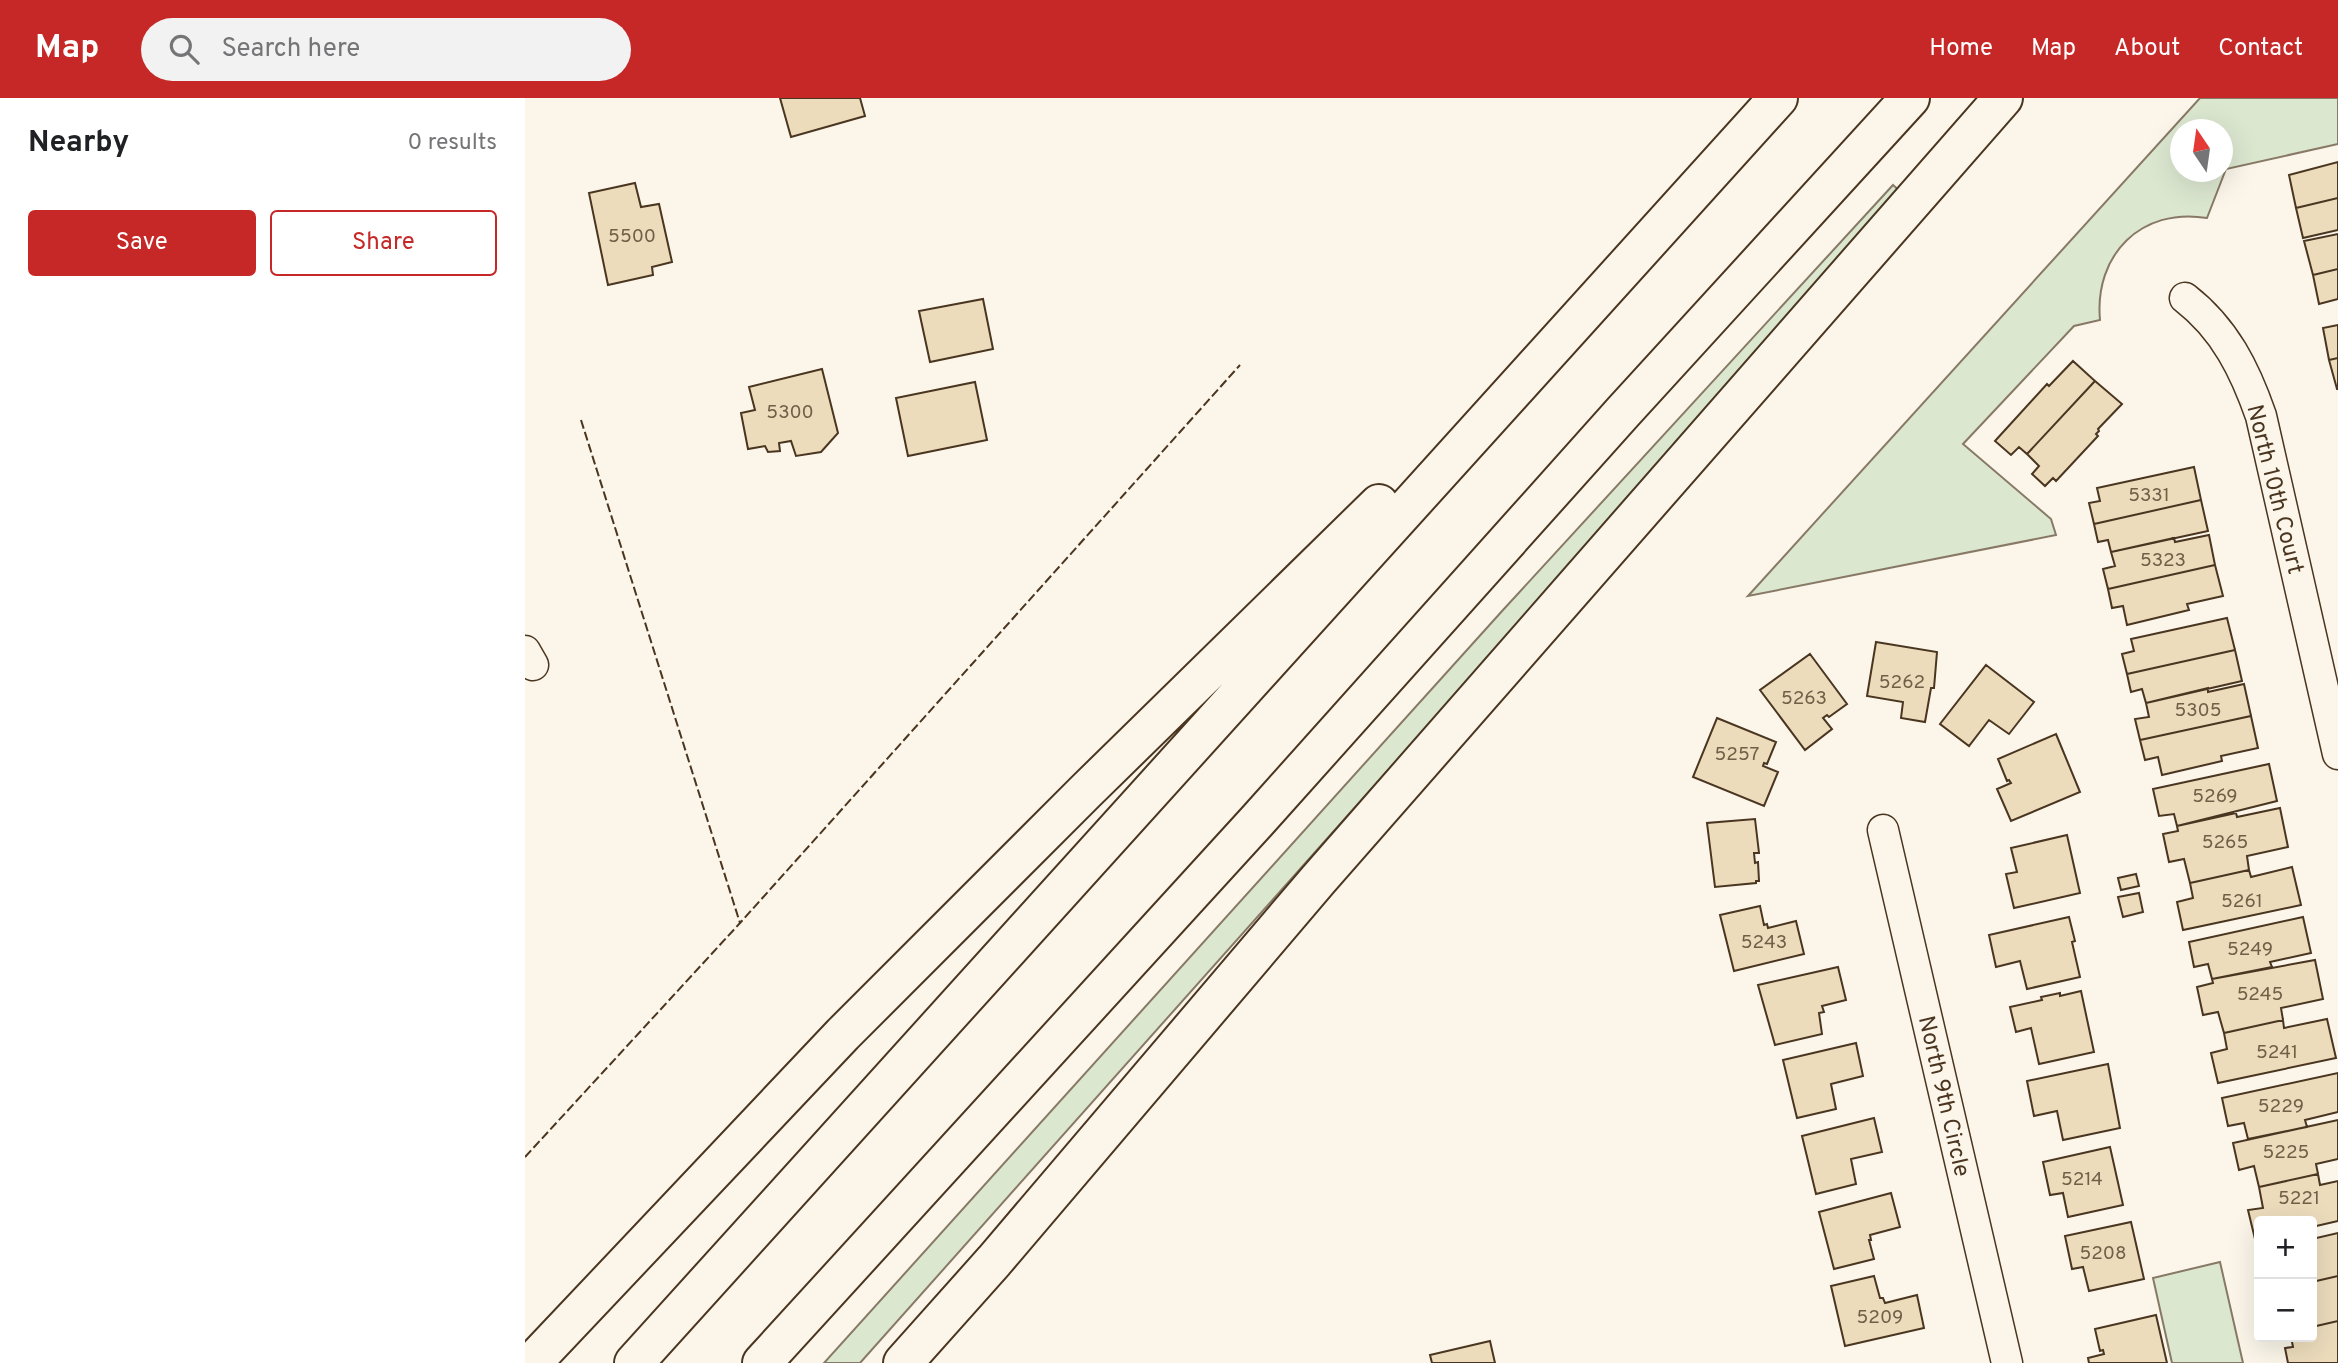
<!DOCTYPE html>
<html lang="en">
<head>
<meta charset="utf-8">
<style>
	:root { --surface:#fff; --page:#f2f2f2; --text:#202124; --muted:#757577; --line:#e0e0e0; --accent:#c62828 }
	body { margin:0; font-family:Overpass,sans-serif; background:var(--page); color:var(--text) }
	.controls { position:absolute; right:21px; bottom:21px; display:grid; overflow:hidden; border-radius:7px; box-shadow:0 7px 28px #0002 }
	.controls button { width:63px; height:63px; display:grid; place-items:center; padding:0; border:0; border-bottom:2px solid var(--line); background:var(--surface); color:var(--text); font:35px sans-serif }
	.compass { position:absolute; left:1645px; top:21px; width:63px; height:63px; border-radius:50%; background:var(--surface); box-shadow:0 7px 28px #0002; rotate:347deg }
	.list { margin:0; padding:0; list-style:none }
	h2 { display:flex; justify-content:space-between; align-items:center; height:91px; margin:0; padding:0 28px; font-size:30px }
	h2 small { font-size:23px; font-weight:400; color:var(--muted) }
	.actions { display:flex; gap:14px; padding:21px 28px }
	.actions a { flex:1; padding:16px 0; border:2px solid var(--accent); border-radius:7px; text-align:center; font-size:24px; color:var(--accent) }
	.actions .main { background:var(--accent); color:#fff }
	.icon { flex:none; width:38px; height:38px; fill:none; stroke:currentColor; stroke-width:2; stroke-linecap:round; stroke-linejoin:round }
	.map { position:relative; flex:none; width:1813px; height:1265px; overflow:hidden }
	header { display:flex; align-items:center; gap:42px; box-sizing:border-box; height:98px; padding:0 35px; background:var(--accent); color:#fff }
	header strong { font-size:33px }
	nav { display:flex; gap:38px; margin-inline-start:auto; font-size:24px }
	.search { width:490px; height:63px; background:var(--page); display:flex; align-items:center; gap:18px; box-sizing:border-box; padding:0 24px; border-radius:38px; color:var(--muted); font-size:26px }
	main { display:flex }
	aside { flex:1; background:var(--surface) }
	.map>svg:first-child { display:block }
</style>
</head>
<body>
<header>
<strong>Map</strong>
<div class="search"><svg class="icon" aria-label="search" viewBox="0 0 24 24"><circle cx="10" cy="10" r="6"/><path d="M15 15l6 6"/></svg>Search here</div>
<nav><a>Home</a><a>Map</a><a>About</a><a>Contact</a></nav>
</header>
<main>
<aside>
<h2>Nearby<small>0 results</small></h2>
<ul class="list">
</ul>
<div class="actions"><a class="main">Save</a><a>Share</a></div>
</aside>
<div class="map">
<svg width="1813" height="1265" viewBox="0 0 1813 1265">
	<rect width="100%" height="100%" fill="#fbf6e9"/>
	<path fill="#dce7d0" stroke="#887966" stroke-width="2" fill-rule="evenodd" d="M 1675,0 L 1813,0 L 1813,46 L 1701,71 L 1682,120 C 1616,109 1569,157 1575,222 L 1549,228 L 1438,346 L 1526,421 L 1531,437 L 1223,498 ZM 1656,32 L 1698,32 L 1698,74 L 1656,74 Z
		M 1368,87 L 1377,95 L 335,1265 L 299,1265 L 978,512 Z
		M 1695,1164 L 1718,1265 L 1647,1265 L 1628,1180 Z"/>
	<path fill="#ecdcbc" stroke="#4a3520" stroke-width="2" d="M 255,0 L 335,0 L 340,18 L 266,39 Z
		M 1813,64 L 1813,100 L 1771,110 L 1764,77 Z
		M 110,85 L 116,109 L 134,106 L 147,164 L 127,169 L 128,177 L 83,187 L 64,95 Z
		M 1813,100 L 1813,132 L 1778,140 L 1771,110 Z
		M 1813,136 L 1813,171 L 1788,177 L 1779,143 Z
		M 1813,171 L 1813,201 L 1794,206 L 1788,177 Z
		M 458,201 L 468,251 L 405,264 L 394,213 Z
		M 1813,227 L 1813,260 L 1804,262 L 1798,230 Z
		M 1813,260 L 1813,291 L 1812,291 L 1804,262 Z
		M 1548,263 L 1570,283 L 1502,356 L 1494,349 L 1486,357 L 1470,343 L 1522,286 L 1524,288 Z
		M 297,271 L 313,335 L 296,354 L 271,358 L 266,343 L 254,345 L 255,353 L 243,354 L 240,348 L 223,351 L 216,315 L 230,312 L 224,289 Z
		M 1570,283 L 1597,306 L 1573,331 L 1574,333 L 1571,336 L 1573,338 L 1531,383 L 1528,380 L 1520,388 L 1507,376 L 1514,368 L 1502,356 Z
		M 450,284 L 462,342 L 383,358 L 371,300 Z
		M 1669,369 L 1676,402 L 1569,426 L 1564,405 L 1575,403 L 1572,390 Z
		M 1676,402 L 1683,433 L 1586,454 L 1583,442 L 1573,444 L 1569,426 Z
		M 1684,437 L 1690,467 L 1583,491 L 1578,471 L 1590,468 L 1586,454 L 1649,440 L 1650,444 Z
		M 1690,467 L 1698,498 L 1662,506 L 1664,512 L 1602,527 L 1598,508 L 1587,510 L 1583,491 Z
		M 1702,520 L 1710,552 L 1602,576 L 1597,556 L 1609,553 L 1606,541 Z
		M 1351,544 L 1412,554 L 1409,590 L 1406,590 L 1400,624 L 1376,620 L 1378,604 L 1342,598 Z
		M 1710,552 L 1717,583 L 1621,605 L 1617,591 L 1606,594 L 1602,576 Z
		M 1285,556 L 1322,606 L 1304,619 L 1302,617 L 1298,620 L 1307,631 L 1280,652 L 1235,592 Z
		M 1461,567 L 1509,604 L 1484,636 L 1464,622 L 1444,648 L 1415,626 Z
		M 1719,586 L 1726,618 L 1615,642 L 1610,621 L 1624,619 L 1621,605 L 1683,590 L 1683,594 Z
		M 1726,618 L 1733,650 L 1696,658 L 1697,663 L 1637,677 L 1633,659 L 1620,662 L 1615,642 Z
		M 1192,620 L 1251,644 L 1242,666 L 1239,665 L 1238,668 L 1253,674 L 1239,708 L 1168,679 Z
		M 1531,636 L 1555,694 L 1486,723 L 1472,691 L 1486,685 L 1484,682 L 1482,683 L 1473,661 Z
		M 1744,666 L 1752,703 L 1652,728 L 1649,716 L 1634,718 L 1628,691 Z
		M 1755,710 L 1763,749 L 1722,758 L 1724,772 L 1665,785 L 1659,761 L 1644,764 L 1638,736 L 1653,733 L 1652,728 L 1711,715 L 1712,719 Z
		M 1230,721 L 1234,755 L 1229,755 L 1230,765 L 1233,764 L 1234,783 L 1231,783 L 1231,785 L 1190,789 L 1182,725 Z
		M 1542,737 L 1555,795 L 1489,810 L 1481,776 L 1492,774 L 1486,750 Z
		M 1767,769 L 1776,807 L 1658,832 L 1652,804 L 1668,800 L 1665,785 L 1724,772 L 1726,779 Z
		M 1611,776 L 1614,788 L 1596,792 L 1593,780 Z
		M 1614,795 L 1618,814 L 1598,819 L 1593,799 Z
		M 1235,808 L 1239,827 L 1242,826 L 1243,830 L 1271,823 L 1279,856 L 1209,873 L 1195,817 Z
		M 1544,819 L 1550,843 L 1547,844 L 1555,879 L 1502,891 L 1495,863 L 1471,869 L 1464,837 Z
		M 1778,819 L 1786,855 L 1745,864 L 1747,869 L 1687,881 L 1683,866 L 1669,869 L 1664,844 Z
		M 1790,862 L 1798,901 L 1756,910 L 1758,922 L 1699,935 L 1693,914 L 1678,917 L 1672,889 L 1688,885 L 1687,881 Z
		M 1313,869 L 1321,902 L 1297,908 L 1299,914 L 1294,915 L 1297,936 L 1250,947 L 1233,887 Z
		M 1556,893 L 1569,954 L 1514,966 L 1506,930 L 1491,934 L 1485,909 L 1517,902 L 1516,899 L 1535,895 L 1535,898 Z
		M 1802,921 L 1811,960 L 1693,985 L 1686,955 L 1702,951 L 1699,935 L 1758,922 L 1759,930 Z
		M 1331,945 L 1338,978 L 1306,986 L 1311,1011 L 1272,1020 L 1258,962 Z
		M 1583,966 L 1595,1030 L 1538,1042 L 1532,1013 L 1509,1018 L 1502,983 Z
		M 1813,975 L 1813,1014 L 1780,1022 L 1782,1029 L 1723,1041 L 1719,1025 L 1703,1028 L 1697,1000 Z
		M 1349,1020 L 1357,1054 L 1326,1061 L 1331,1086 L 1291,1096 L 1277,1038 Z
		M 1813,1022 L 1813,1061 L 1791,1066 L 1793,1076 L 1734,1089 L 1729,1068 L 1714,1072 L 1708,1045 Z
		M 1585,1049 L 1598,1107 L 1543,1119 L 1538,1095 L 1525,1097 L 1518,1064 Z
		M 1793,1076 L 1795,1087 L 1813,1083 L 1813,1123 L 1787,1129 L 1787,1123 L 1734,1123 L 1734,1140 L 1730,1141 L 1723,1112 L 1738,1110 L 1734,1089 Z
		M 1366,1095 L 1375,1129 L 1345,1137 L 1346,1142 L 1344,1142 L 1349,1161 L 1309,1171 L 1294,1114 Z
		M 1606,1124 L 1619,1181 L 1564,1193 L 1558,1169 L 1547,1171 L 1540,1138 Z
		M 1813,1135 L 1813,1178 L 1787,1184 L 1787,1141 Z
		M 1349,1178 L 1355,1200 L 1358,1200 L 1360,1205 L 1392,1197 L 1399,1230 L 1320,1248 L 1306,1188 Z
		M 1813,1178 L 1813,1223 L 1787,1229 L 1787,1184 Z
		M 1631,1217 L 1642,1265 L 1564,1265 L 1563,1260 L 1579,1256 L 1578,1252 L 1575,1253 L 1570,1231 Z
		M 1813,1223 L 1813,1265 L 1763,1265 L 1760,1250 L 1768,1249 L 1766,1239 L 1787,1239 L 1787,1229 Z
		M 965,1243 L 970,1265 L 907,1265 L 905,1257 Z"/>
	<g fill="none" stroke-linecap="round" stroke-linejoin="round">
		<g stroke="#4a3520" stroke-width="33">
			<path id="minor" d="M 1660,200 C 1700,231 1720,272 1736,318 L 1813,656
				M 0,553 L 8,567
				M 1358,732 L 1482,1265"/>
		</g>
		<g stroke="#4a3520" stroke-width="42">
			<path id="motorway" d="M 7,1265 L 318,936 L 561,693 L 854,406
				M 109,1265 L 1253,0
				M 237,1265 L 732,723 L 1098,314 L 1385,0
				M 378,1265 L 469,1163 L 793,782 L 1478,0"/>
		</g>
		<use href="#minor" stroke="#fbf6e9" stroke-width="30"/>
		<use href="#motorway" stroke="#fbf6e9" stroke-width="38"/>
		<path stroke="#4a3520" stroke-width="2" stroke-dasharray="9 3.5" stroke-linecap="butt" d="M 56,322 L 215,825
			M 0,1059 L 215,825 L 715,267"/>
	</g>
	<g text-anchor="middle" stroke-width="5" stroke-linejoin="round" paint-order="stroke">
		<g font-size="19" fill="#725f47">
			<text x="107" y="144">5500</text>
			<text x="265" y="320">5300</text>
			<text x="1624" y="403">5331</text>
			<text x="1638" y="468">5323</text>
			<text x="1377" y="590">5262</text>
			<text x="1279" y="606">5263</text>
			<text x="1673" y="618">5305</text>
			<text x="1212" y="662">5257</text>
			<text x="1690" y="704">5269</text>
			<text x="1700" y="750">5265</text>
			<text x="1717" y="809">5261</text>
			<text x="1239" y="850">5243</text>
			<text x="1725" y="857">5249</text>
			<text x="1735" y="902">5245</text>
			<text x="1752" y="960">5241</text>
			<text x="1756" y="1014">5229</text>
			<text x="1761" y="1060">5225</text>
			<text x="1557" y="1087">5214</text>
			<text x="1774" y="1106">5221</text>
			<text x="1578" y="1161">5208</text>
			<text x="1355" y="1225">5209</text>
		</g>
		<g font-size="23" fill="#4a3520" stroke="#fbf6e9">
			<text transform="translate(1751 391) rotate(76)" y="8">North 10th Court</text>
			<text transform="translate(1420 998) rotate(77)" y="8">North 9th Circle</text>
		</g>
	</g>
</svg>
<div class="controls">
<button>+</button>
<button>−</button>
</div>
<svg class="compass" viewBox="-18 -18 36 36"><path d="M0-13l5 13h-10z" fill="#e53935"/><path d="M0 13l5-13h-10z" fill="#757577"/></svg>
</div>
</main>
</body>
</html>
